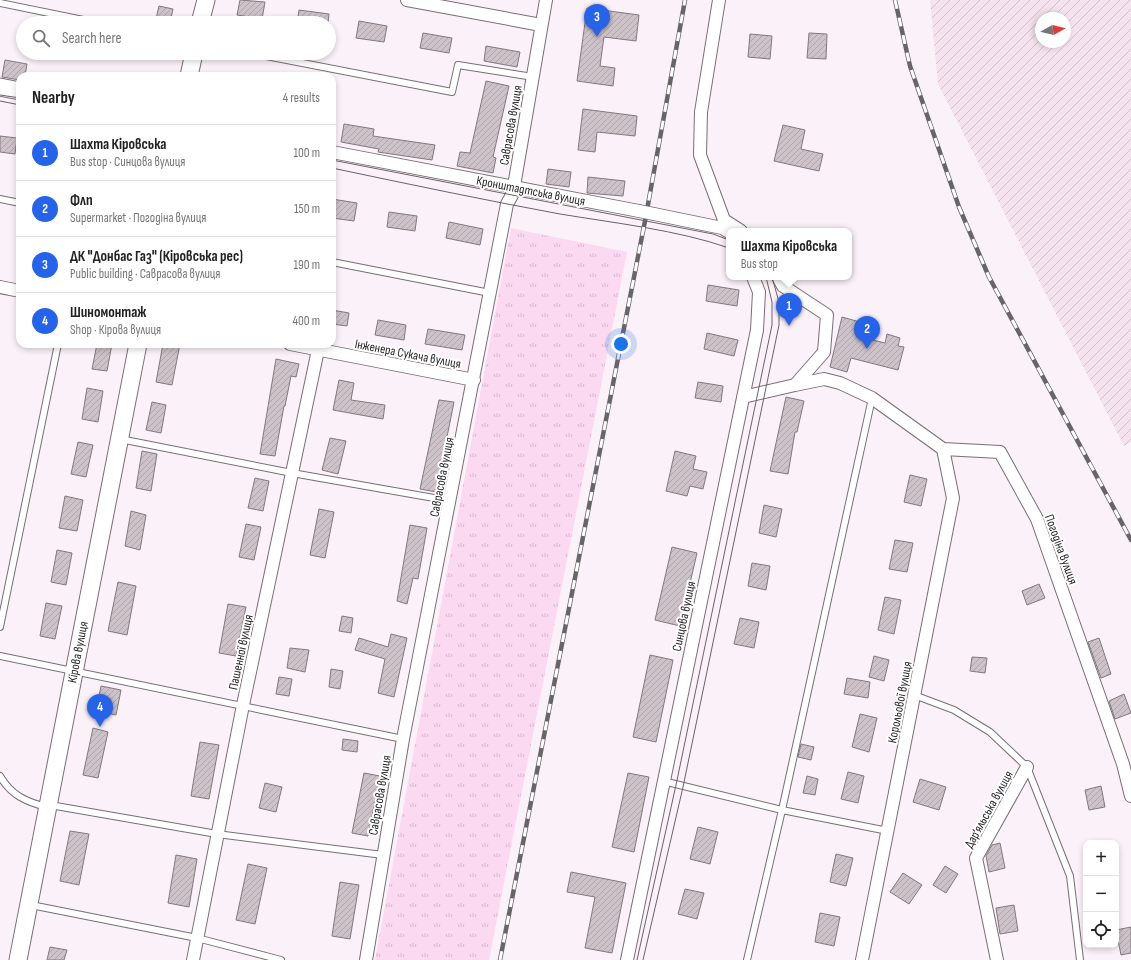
<!DOCTYPE html>
<html lang="en">
<head>
<meta charset="utf-8">
<style>
	:root { --surface:#fff; --page:#f6f6f6; --text:#222; --muted:#767676; --line:#e0e0e0; --accent:#2563eb }
	body { margin:0; font-family:"Sofia Sans Condensed",sans-serif; background:var(--page); color:var(--text) }
	.controls { position:absolute; right:12px; bottom:12px; display:grid; overflow:hidden; border-radius:8px; box-shadow:0 2px 6px #0003 }
	.controls button { width:36px; height:36px; display:grid; place-items:center; padding:0; border:0; border-bottom:1px solid var(--line); background:var(--surface); color:var(--text); font:20px sans-serif }
	.compass { position:absolute; left:1035px; top:12px; width:36px; height:36px; border-radius:50%; background:var(--surface); box-shadow:0 2px 6px #0003; rotate:82deg }
	.you { position:absolute; left:621px; top:344px; width:14px; height:14px; margin:-10px; border:3px solid #fff; border-radius:50%; background:#1a73e8; box-shadow:0 0 0 6px #1a73e833 }
	.badge { display:grid; place-items:center; width:26px; height:26px; border-radius:50%; background:var(--accent); color:#fff; font-size:13px; font-weight:700 }
	.pin { position:absolute; translate:-50% -33px; filter:drop-shadow(0 1px 2px #0008) }
	.pin::after { content:''; position:absolute; top:21px; width:14px; height:12px; background:inherit; clip-path:polygon(0 0,100% 0,50% 100%) }
	.popup { position:absolute; left:726px; top:228px; width:126px; height:52px; box-sizing:border-box; display:grid; place-content:center; border-radius:8px; background:var(--surface); filter:drop-shadow(0 1px 3px #0005); font-size:13px; white-space:nowrap; color:var(--muted) }
	.popup b { font-size:15px; color:var(--text) }
	.popup::after { content:''; position:absolute; left:50%; top:100%; margin-left:-8px; border:8px solid transparent; border-top-color:var(--surface) }
	.list { margin:0; padding:0; list-style:none }
	h2 { display:flex; justify-content:space-between; align-items:center; height:52px; margin:0; padding:0 16px; font-size:17px }
	h2 small { font-size:13px; font-weight:400; color:var(--muted) }
	.list li { display:grid; grid-template-columns:26px 1fr auto; gap:12px; align-items:center; box-sizing:border-box; height:56px; padding:0 16px; border-top:1px solid var(--line) }
	.list b { display:block; font-size:15px; white-space:nowrap }
	.list p { margin:0; font-size:13px; white-space:nowrap; color:var(--muted) }
	.list em { font-size:13px; font-style:normal; color:var(--muted) }
	.icon { flex:none; width:22px; height:22px; fill:none; stroke:currentColor; stroke-width:2; stroke-linecap:round; stroke-linejoin:round }
	.map { position:relative; flex:none; width:1131px; height:960px; overflow:hidden }
	.search { position:absolute; background:var(--surface); box-shadow:0 2px 6px #0003; left:16px; top:16px; width:320px; height:44px; display:flex; align-items:center; gap:10px; box-sizing:border-box; padding:0 14px; border-radius:22px; color:var(--muted); font-size:15px }
	.panel { position:absolute; background:var(--surface); box-shadow:0 2px 6px #0003; left:16px; top:72px; width:320px; height:276px; border-radius:12px }
	.map>svg:first-child { display:block }
</style>
</head>
<body>
<div class="map">
<svg width="1131" height="960" viewBox="0 0 1131 960">
	<defs>
		<pattern id="industrial-furrows" width="10" height="10" patternUnits="userSpaceOnUse"><rect width="10" height="10" fill="#f4e3ee"/><path d="M-1 1l2-2M0 10L10 0M9 11l2-2" fill="none" stroke="#d1c3cc"/></pattern>
		<pattern id="grass-tufts" width="24" height="20" patternUnits="userSpaceOnUse"><rect width="24" height="20" fill="#fbd9f1"/><path d="M3 7l-1-3M5 7V3M7 7l1-3M15 17l-1-3M17 17v-4M19 17l1-3" fill="none" stroke="#d7bacf"/></pattern>
		<pattern id="building-hatch" width="6" height="6" patternUnits="userSpaceOnUse"><rect width="6" height="6" fill="#ccc2c8"/><path d="M-1 1l2-2M0 6l6-6M5 7l2-2" fill="none" stroke="#afa7ac"/></pattern>
	</defs>
	<rect width="100%" height="100%" fill="#fbf1f8"/>
	<path fill="url(#industrial-furrows)" fill-rule="evenodd" d="M 930,0 L 1131,0 L 1131,442 L 1124,446 L 938,84 ZM 1041,18 L 1065,18 L 1065,42 L 1041,42 Z"/>
	<path fill="url(#grass-tufts)" d="M 511,228 L 627,252 L 489,960 L 375,960 Z"/>
	<path fill="url(#building-hatch)" stroke="#82797f" d="M 240,0 L 265,2 L 262,19 L 237,15 Z
		M 159,6 L 173,9 L 170,23 L 155,23 Z
		M 587,8 L 639,15 L 636,41 L 604,37 L 600,66 L 615,68 L 613,86 L 577,81 Z
		M 299,10 L 329,14 L 328,23 L 297,23 Z
		M 359,21 L 387,26 L 384,42 L 356,38 Z
		M 423,33 L 452,38 L 449,53 L 420,48 Z
		M 809,33 L 827,34 L 826,59 L 807,58 Z
		M 750,34 L 772,36 L 770,59 L 748,57 Z
		M 486,46 L 520,52 L 517,67 L 484,61 Z
		M 5,60 L 27,64 L 25,76 L 20,76 L 20,80 L 2,77 Z
		M 486,81 L 509,86 L 493,157 L 496,158 L 493,173 L 457,166 L 460,152 L 470,153 Z
		M 583,109 L 637,116 L 635,136 L 597,132 L 595,152 L 578,150 Z
		M 344,124 L 374,129 L 373,136 L 435,145 L 432,160 L 378,152 L 379,149 L 341,142 Z
		M 783,125 L 805,130 L 801,149 L 823,154 L 819,171 L 774,161 Z
		M 0,136 L 17,138 L 15,154 L 0,152 Z
		M 548,169 L 571,172 L 569,187 L 546,184 Z
		M 588,177 L 625,181 L 623,196 L 587,193 Z
		M 332,199 L 357,203 L 354,221 L 332,218 Z
		M 389,212 L 417,216 L 415,231 L 387,227 Z
		M 449,222 L 483,229 L 480,245 L 446,238 Z
		M 708,285 L 739,290 L 737,306 L 706,301 Z
		M 332,310 L 349,313 L 347,326 L 332,324 Z
		M 842,317 L 860,322 L 856,336 L 885,343 L 887,334 L 900,338 L 898,346 L 904,347 L 898,370 L 851,358 L 847,372 L 830,367 Z
		M 378,320 L 406,325 L 404,340 L 375,335 Z
		M 428,329 L 465,335 L 462,350 L 425,344 Z
		M 707,333 L 738,340 L 734,356 L 704,349 Z
		M 97,344 L 112,344 L 107,371 L 92,369 Z
		M 163,344 L 180,344 L 172,385 L 156,382 Z
		M 276,359 L 299,364 L 296,377 L 291,376 L 285,406 L 284,406 L 275,456 L 260,454 Z
		M 339,380 L 354,383 L 351,400 L 385,405 L 383,419 L 333,410 Z
		M 698,382 L 723,386 L 721,402 L 695,398 Z
		M 87,388 L 103,391 L 98,422 L 82,419 Z
		M 786,397 L 804,401 L 797,432 L 795,432 L 788,474 L 770,471 Z
		M 439,400 L 454,402 L 436,492 L 420,489 Z
		M 152,402 L 166,405 L 161,433 L 146,430 Z
		M 330,438 L 346,441 L 338,474 L 322,470 Z
		M 78,442 L 93,445 L 86,477 L 71,474 Z
		M 142,451 L 157,454 L 151,491 L 136,488 Z
		M 675,451 L 696,456 L 693,469 L 707,472 L 703,489 L 690,486 L 687,496 L 666,491 Z
		M 910,475 L 927,479 L 921,506 L 904,502 Z
		M 255,478 L 269,481 L 263,511 L 248,508 Z
		M 65,496 L 83,500 L 77,531 L 59,528 Z
		M 764,505 L 782,509 L 776,537 L 759,533 Z
		M 319,509 L 334,512 L 325,558 L 310,555 Z
		M 131,511 L 146,515 L 140,550 L 125,546 Z
		M 246,524 L 261,527 L 254,560 L 239,557 Z
		M 410,525 L 427,528 L 418,579 L 413,578 L 407,604 L 397,601 Z
		M 895,540 L 913,543 L 907,572 L 889,569 Z
		M 672,547 L 697,553 L 680,626 L 655,620 Z
		M 57,550 L 72,553 L 66,585 L 51,582 Z
		M 752,563 L 770,566 L 766,590 L 748,586 Z
		M 118,582 L 136,586 L 127,635 L 108,631 Z
		M 1039,584 L 1045,598 L 1027,605 L 1022,591 Z
		M 885,597 L 901,600 L 894,634 L 878,630 Z
		M 46,603 L 62,606 L 55,639 L 40,636 Z
		M 228,604 L 246,607 L 236,656 L 219,653 Z
		M 342,616 L 353,618 L 351,633 L 339,631 Z
		M 740,618 L 759,622 L 754,648 L 734,644 Z
		M 391,634 L 407,638 L 394,697 L 378,693 L 385,659 L 355,650 L 359,638 L 388,647 Z
		M 1099,638 L 1111,674 L 1101,678 L 1088,642 Z
		M 290,648 L 309,650 L 305,672 L 287,668 Z
		M 650,655 L 673,660 L 656,742 L 633,737 Z
		M 874,656 L 889,660 L 884,681 L 869,677 Z
		M 972,657 L 987,658 L 985,673 L 970,671 Z
		M 331,669 L 343,671 L 340,689 L 329,687 Z
		M 279,677 L 292,679 L 289,696 L 276,694 Z
		M 847,678 L 870,682 L 868,698 L 844,694 Z
		M 101,686 L 121,690 L 116,715 L 96,711 Z
		M 1124,694 L 1131,713 L 1115,719 L 1109,701 Z
		M 860,714 L 877,718 L 869,752 L 852,747 Z
		M 93,728 L 108,732 L 98,778 L 83,775 Z
		M 343,739 L 358,741 L 357,752 L 342,750 Z
		M 200,742 L 219,745 L 209,799 L 191,796 Z
		M 801,744 L 814,747 L 811,760 L 798,757 Z
		M 848,772 L 864,776 L 858,803 L 841,799 Z
		M 364,773 L 380,776 L 368,836 L 352,833 Z
		M 628,773 L 649,777 L 634,852 L 612,847 Z
		M 807,776 L 818,779 L 815,795 L 803,793 Z
		M 920,779 L 946,787 L 939,810 L 913,802 Z
		M 265,783 L 282,787 L 276,812 L 259,808 Z
		M 1101,786 L 1105,807 L 1089,810 L 1085,790 Z
		M 698,827 L 718,832 L 710,864 L 690,859 Z
		M 70,831 L 89,834 L 79,885 L 60,881 Z
		M 1000,843 L 1005,868 L 989,872 L 986,856 L 992,845 Z
		M 836,854 L 853,858 L 846,886 L 830,882 Z
		M 176,855 L 197,859 L 189,907 L 168,903 Z
		M 248,864 L 267,868 L 255,924 L 236,920 Z
		M 945,866 L 958,874 L 946,893 L 933,885 Z
		M 571,872 L 626,883 L 612,953 L 585,948 L 595,897 L 567,892 Z
		M 903,873 L 922,885 L 909,904 L 890,892 Z
		M 340,882 L 359,885 L 350,939 L 332,936 Z
		M 685,889 L 704,893 L 697,919 L 678,914 Z
		M 1014,905 L 1018,931 L 1000,934 L 996,908 Z
		M 820,913 L 840,917 L 834,946 L 815,942 Z
		M 1131,927 L 1131,953 L 1121,955 L 1116,930 Z
		M 50,947 L 67,950 L 64,960 L 47,960 Z"/>
	<g fill="none" stroke-linecap="round" stroke-linejoin="round">
		<g stroke="#786f75" stroke-width="8">
			<path id="lane" d="M 0,3 L 98,23
				M 251,53 L 452,92 L 458,65 L 533,77
				M 0,199 L 20,203
				M 332,262 L 490,293
				M 120,439 L 292,473 L 451,501
				M 0,627 L 58,344
				M 0,656 L 403,739
				M 914,695 L 954,710 L 990,732 L 1027,767 L 1070,876 L 1080,960
				M 0,776 C 11,795 26,802 47,807
				M 663,781 L 782,810 L 888,831
				M 50,805 L 217,834 L 383,855
				M 31,905 L 197,938 L 281,960
				M 747,960 L 782,810 L 872,398"/>
		</g>
		<g stroke="#786f75" stroke-width="14">
			<path id="street" d="M 407,0 L 541,25
				M 719,0 L 701,112 L 700,155 L 724,220 L 741,231
				M 332,152 L 639,211
				M 654,214 L 722,228 L 729,232
				M 0,287 L 20,291
				M 290,344 L 474,380
				M 795,385 L 824,379 L 840,383 L 872,398 L 943,449 L 1000,452 L 1037,519 L 1123,764 L 1131,796
				M 743,397 L 795,385 L 824,352 L 827,315 L 783,286 L 778,277
				M 193,960 L 243,705 L 318,350
				M 366,960 L 403,739 L 507,204 L 512,195 L 514,186 L 546,0
				M 627,960 L 757,330 L 759,292 L 753,277
				M 862,960 L 953,498 L 943,449
				M 997,960 L 976,858 L 1027,767"/>
		</g>
		<g stroke="#786f75" stroke-width="19">
			<path id="secondary" d="M 200,23 L 206,0
				M 189,76 L 194,53
				M 0,87 L 20,91
				M 18,960 L 138,344"/>
		</g>
		<use href="#lane" stroke="#fff" stroke-width="6"/>
		<use href="#street" stroke="#fff" stroke-width="12"/>
		<use href="#secondary" stroke="#fff" stroke-width="17"/>
		<path stroke="#696468" stroke-width="1" d="M 0,95 L 20,98
			M 0,101 L 20,105
			M 332,160 L 713,234 L 729,240
			M 332,168 C 408,184 484,200 560,214 C 614,223 678,230 729,248
			M 637,960 L 676,785 L 772,325 L 772,302 L 766,277
			M 643,960 L 683,787 L 779,325 L 779,302 L 772,277"/>
		<g stroke="#696468" stroke-width="4.5">
			<path id="rail" d="M 895,0 L 910,66 L 959,207 L 989,277 L 1131,540
				M 500,960 L 645,221 L 685,0"/>
		</g>
		<use href="#rail" stroke="#fff" stroke-width="3" stroke-dasharray="9" stroke-linecap="butt"/>
		<g stroke="#786f75" stroke-width="14" stroke-linecap="butt">
			<path id="street-bridge" d="M 639,211 L 654,214"/>
		</g>
		<use href="#street-bridge" stroke="#fff" stroke-width="12"/>
	</g>
	<g text-anchor="middle" stroke-width="4" stroke-linejoin="round" paint-order="stroke">
		<g font-size="13" fill="#282527" stroke="#fff">
			<text transform="translate(510 125) rotate(-80)" y="5">Саврасова вулиця</text>
			<text transform="translate(531 190) rotate(11)" y="5">Кронштадтська вулиця</text>
			<text transform="translate(408 353) rotate(11)" y="5">Інженера Сукача вулиця</text>
			<text transform="translate(441 477) rotate(-79)" y="5">Саврасова вулиця</text>
			<text transform="translate(1062 549) rotate(70)" y="5">Погодіна вулиця</text>
			<text transform="translate(683 616) rotate(-78)" y="5">Синцова вулиця</text>
			<text transform="translate(77 652) rotate(-79)" y="5">Кірова вулиця</text>
			<text transform="translate(240 652) rotate(-78)" y="5">Пашенної вулиця</text>
			<text transform="translate(899 702) rotate(-79)" y="5">Корольової вулиця</text>
			<text transform="translate(379 795) rotate(-80)" y="5">Саврасова вулиця</text>
			<text transform="translate(988 809) rotate(-61)" y="5">Дар’яльська вулиця</text>
		</g>
	</g>
</svg>
<div class="controls">
<button>+</button>
<button>−</button>
<button><svg class="icon" aria-label="locate" viewBox="0 0 24 24"><circle cx="12" cy="12" r="6"/><path d="M12 2v4M12 18v4M2 12h4M18 12h4"/></svg></button>
</div>
<svg class="compass" viewBox="-18 -18 36 36"><path d="M0-13l5 13h-10z" fill="#e53935"/><path d="M0 13l5-13h-10z" fill="#767676"/></svg>
<div class="you"></div>
<div class="pin badge" style="left:789px;top:326px">1</div>
<div class="popup"><b>Шахта Кіровська</b>Bus stop</div>
<div class="pin badge" style="left:867px;top:349px">2</div>
<div class="pin badge" style="left:597px;top:37px">3</div>
<div class="pin badge" style="left:100px;top:727px">4</div>
<div class="search"><svg class="icon" aria-label="search" viewBox="0 0 24 24"><circle cx="10" cy="10" r="6"/><path d="M15 15l6 6"/></svg>Search here</div>
<section class="panel">
<h2>Nearby<small>4 results</small></h2>
<ul class="list">
<li><span class="badge">1</span><div><b>Шахта Кіровська</b><p>Bus stop · Синцова вулиця</p></div><em>100 m</em></li>
<li><span class="badge">2</span><div><b>Флп</b><p>Supermarket · Погодіна вулиця</p></div><em>150 m</em></li>
<li><span class="badge">3</span><div><b>ДК &quot;Донбас Газ&quot; (Кіровська рес)</b><p>Public building · Саврасова вулиця</p></div><em>190 m</em></li>
<li><span class="badge">4</span><div><b>Шиномонтаж</b><p>Shop · Кірова вулиця</p></div><em>400 m</em></li>
</ul>
</section>
</div>
</body>
</html>
